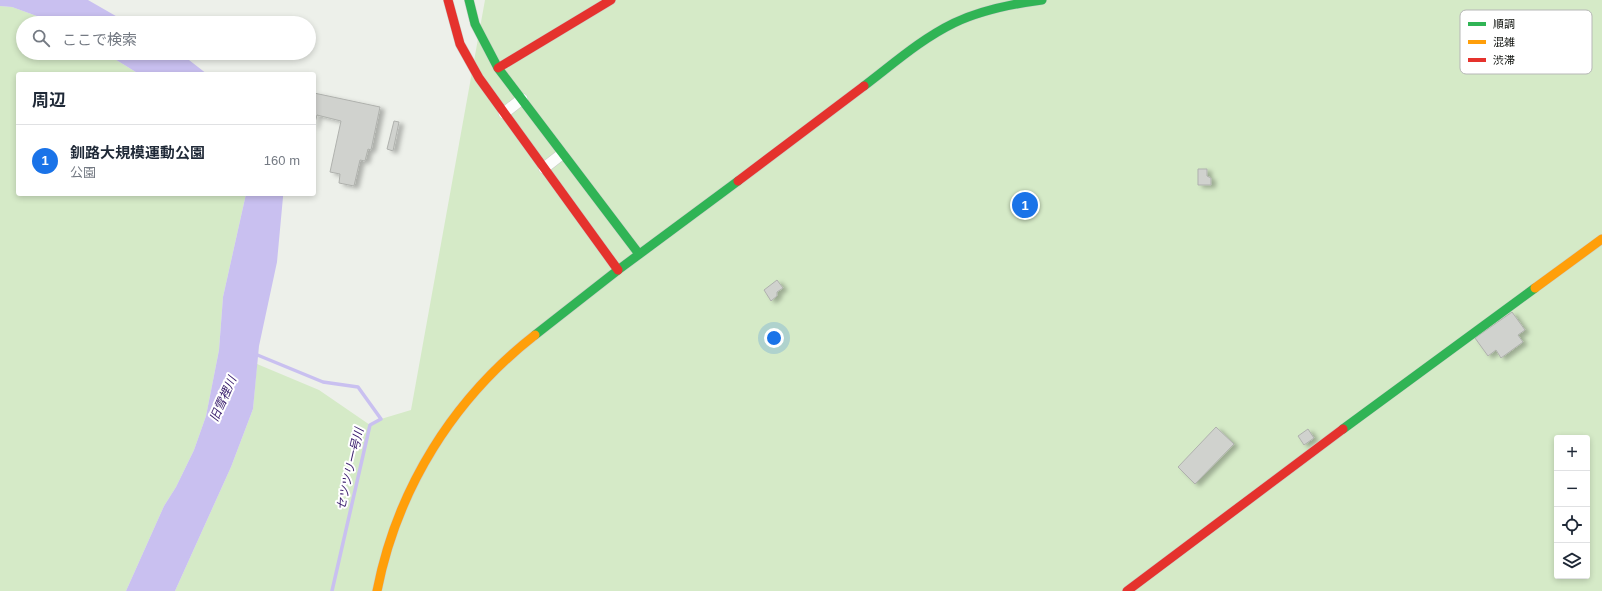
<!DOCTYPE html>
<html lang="ja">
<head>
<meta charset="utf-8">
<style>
	:root { --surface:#fff; --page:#f6f6f7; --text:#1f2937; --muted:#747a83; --line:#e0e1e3; --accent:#1a73e8 }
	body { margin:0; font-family:Helvetica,"Noto Sans JP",sans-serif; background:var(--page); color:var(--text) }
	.controls { position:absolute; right:12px; bottom:12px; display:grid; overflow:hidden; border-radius:4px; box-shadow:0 2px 6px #0003 }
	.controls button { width:36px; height:36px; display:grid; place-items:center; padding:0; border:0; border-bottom:1px solid var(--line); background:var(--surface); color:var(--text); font:20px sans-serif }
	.you { position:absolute; left:774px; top:338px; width:14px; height:14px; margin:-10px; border:3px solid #fff; border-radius:50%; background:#1a73e8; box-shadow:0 0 0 6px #1a73e833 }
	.badge { display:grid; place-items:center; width:26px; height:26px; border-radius:50%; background:var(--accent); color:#fff; font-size:13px; font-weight:700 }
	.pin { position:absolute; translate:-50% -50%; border:2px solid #fff; box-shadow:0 1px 4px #0006 }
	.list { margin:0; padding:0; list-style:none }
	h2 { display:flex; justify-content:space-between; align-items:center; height:52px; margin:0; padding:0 16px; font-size:17px }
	h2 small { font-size:13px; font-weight:400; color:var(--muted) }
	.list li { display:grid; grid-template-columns:26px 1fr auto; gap:12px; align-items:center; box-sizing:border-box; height:72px; padding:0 16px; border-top:1px solid var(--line) }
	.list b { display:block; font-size:15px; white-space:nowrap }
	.list p { margin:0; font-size:13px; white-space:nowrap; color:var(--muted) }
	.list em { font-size:13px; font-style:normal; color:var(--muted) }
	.icon { flex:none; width:22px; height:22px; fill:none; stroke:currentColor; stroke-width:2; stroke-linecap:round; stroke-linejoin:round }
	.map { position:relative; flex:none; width:1602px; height:591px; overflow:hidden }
	.search { position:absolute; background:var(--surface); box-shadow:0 2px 6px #0003; left:16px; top:16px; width:300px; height:44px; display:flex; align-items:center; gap:10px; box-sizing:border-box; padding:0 14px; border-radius:22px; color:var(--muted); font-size:15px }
	.panel { position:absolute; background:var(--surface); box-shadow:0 2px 6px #0003; left:16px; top:72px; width:300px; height:124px; border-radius:4px }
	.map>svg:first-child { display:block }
</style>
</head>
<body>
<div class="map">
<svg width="1602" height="591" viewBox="0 0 1602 591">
	<defs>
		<filter id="shadow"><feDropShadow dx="4.5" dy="2.5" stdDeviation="2" flood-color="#0004"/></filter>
	</defs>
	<rect width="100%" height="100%" fill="#edf0ea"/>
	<path fill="#d5eac7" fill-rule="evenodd" d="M 485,0 L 1602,0 L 1602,591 L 175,591 L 231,467 L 253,409 L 257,364 L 319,390 L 370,425 L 381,419 L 411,410 ZM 1557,438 L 1587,438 L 1587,576 L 1557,576 Z
		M 0,6 L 12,7 L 56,23 L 23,23 L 23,53 L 105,53 L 139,74 L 18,74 L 18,194 L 246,194 L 223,297 L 219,350 L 206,416 L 194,450 L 176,487 L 164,506 L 126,591 L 0,591 Z"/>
	<path fill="#c9c0f0" d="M 0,0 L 88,0 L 128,23 L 56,23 L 12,7 L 0,6 Z
		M 105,53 L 180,53 L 207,74 L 139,74 Z
		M 246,194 L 283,194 L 283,197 L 277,262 L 259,346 L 253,409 L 231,467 L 175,591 L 126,591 L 164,506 L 176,487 L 194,450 L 206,416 L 219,350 L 223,297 Z"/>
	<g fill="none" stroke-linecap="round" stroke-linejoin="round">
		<path stroke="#c9c0f0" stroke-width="3.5" d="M 255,354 L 323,382 L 358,387 L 381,419 L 370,425 L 332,591"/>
	</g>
	<path fill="#d0d2ce" stroke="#afb1ad" filter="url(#shadow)" d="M 314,93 L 380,107 L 371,150 L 368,149 L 365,161 L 360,160 L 354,186 L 339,183 L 340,174 L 330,172 L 341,121 L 317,115 L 314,127 Z
		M 394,121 L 399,122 L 393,151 L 387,149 Z
		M 1198,169 L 1207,169 L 1207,176 L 1211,178 L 1211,185 L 1198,185 Z
		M 777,280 L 783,288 L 777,292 L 777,296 L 771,301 L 764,290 Z
		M 1512,312 L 1525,330 L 1518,335 L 1523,342 L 1501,358 L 1496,350 L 1488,356 L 1475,338 Z
		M 1216,427 L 1234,444 L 1195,484 L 1178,467 Z
		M 1308,429 L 1314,438 L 1304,445 L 1298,436 Z"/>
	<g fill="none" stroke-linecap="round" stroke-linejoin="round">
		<g stroke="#cacdc8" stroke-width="12">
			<path id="street" d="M 504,113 L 522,99
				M 544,168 L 562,154"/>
		</g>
		<g stroke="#cacdc8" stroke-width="10">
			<path id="fast" d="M 469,0 L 475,24 L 498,68 L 639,254
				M 864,86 C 893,64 921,39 954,23 C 981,10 1012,4 1042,0
				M 535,335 L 618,270 L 738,181
				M 1343,429 L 1535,288"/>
		</g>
		<g stroke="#cacdc8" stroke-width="10">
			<path id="slow" d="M 1535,288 L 1602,239
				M 377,591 C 397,489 453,399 535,335"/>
		</g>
		<g stroke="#cacdc8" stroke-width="10">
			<path id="jam" d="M 448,0 L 460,44 L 479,78 L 618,270
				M 498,68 L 611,0
				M 738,181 L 864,86
				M 1127,591 L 1343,429"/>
		</g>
		<use href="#street" stroke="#fcfdfc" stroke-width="11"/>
		<use href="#fast" stroke="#30b455" stroke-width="9"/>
		<use href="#slow" stroke="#ff9f0a" stroke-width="9"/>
		<use href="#jam" stroke="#e5322d" stroke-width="9"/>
	</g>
	<g text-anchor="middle" stroke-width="4" stroke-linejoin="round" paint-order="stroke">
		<g font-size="12" font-style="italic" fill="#371b6b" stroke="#fff">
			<text transform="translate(223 399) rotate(-66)" y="4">旧雪裡川</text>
			<text transform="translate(350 469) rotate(-77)" y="4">セツツリ一号川</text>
		</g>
	</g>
	<rect x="1460" y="10" width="132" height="64" rx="6" fill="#fff" stroke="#b6b7b6" stroke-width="1"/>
	<rect x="1468" y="22" width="18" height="4" fill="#30b455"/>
	<rect x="1468" y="40" width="18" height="4" fill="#ff9f0a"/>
	<rect x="1468" y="58" width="18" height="4" fill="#e5322d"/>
	<g font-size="11" fill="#0d100c">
		<text x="1493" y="28">順調</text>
		<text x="1493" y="46">混雑</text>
		<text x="1493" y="64">渋滞</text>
	</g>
</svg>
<div class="controls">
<button>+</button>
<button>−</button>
<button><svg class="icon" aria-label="locate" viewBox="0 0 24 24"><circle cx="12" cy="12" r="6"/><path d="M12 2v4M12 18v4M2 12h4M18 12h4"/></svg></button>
<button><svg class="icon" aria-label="layers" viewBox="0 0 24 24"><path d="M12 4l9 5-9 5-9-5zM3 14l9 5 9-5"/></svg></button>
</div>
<div class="you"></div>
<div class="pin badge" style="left:1025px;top:205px">1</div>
<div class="search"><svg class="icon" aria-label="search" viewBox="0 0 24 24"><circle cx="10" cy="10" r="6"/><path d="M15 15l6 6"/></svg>ここで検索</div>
<section class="panel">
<h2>周辺<small></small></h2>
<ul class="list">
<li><span class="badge">1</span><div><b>釧路大規模運動公園</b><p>公園</p></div><em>160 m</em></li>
</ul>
</section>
</div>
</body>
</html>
